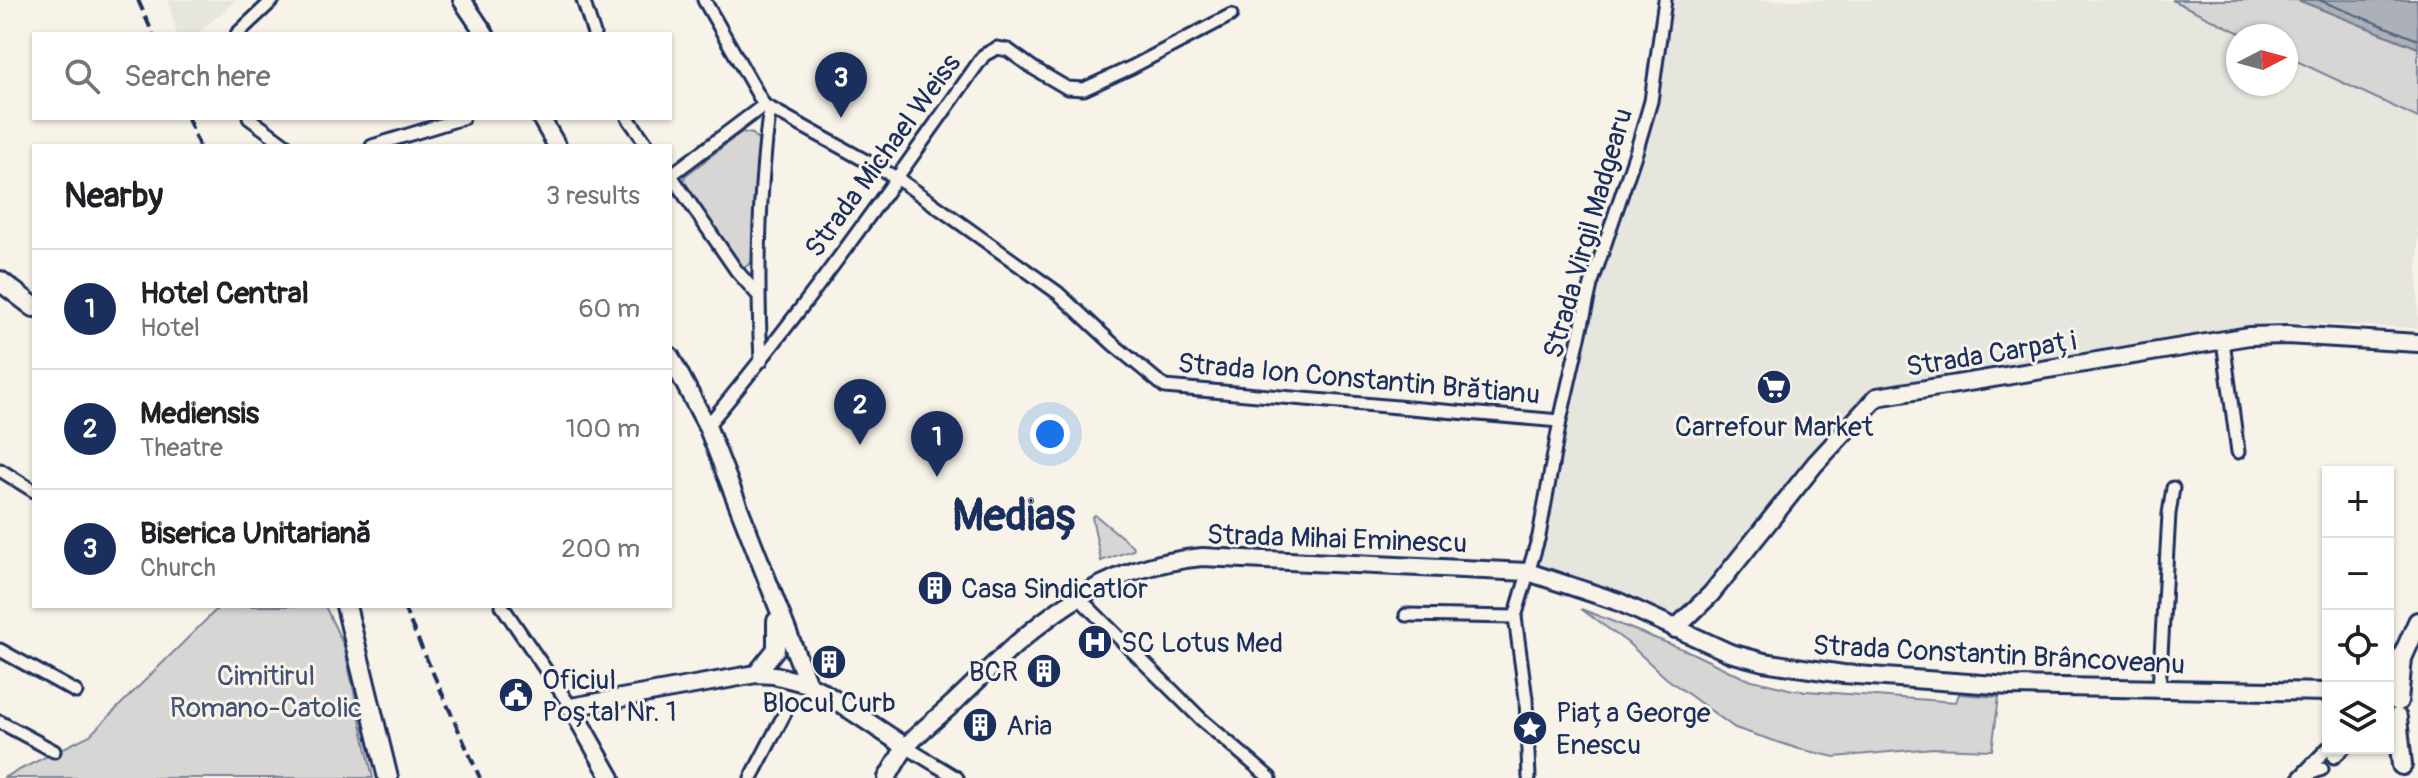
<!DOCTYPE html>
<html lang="en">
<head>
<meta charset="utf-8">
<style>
	:root { --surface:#fff; --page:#f2f2f2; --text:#202124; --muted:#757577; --line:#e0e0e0; --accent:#1b2f5e }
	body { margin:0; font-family:Pangolin,sans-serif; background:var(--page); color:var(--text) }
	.controls { position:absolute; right:24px; bottom:24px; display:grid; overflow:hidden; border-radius:0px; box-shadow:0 2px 6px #0004 }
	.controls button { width:72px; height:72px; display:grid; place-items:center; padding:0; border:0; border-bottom:2px solid var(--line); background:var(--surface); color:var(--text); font:40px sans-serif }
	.compass { position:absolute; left:2226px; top:24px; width:72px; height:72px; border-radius:50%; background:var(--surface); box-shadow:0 2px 6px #0004; rotate:84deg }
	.you { position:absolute; left:1050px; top:434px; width:28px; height:28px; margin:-20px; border:6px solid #fff; border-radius:50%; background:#1a73e8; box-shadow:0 0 0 12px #1a73e833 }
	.badge { display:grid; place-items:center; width:52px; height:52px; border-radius:50%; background:var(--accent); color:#fff; font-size:26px; font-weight:700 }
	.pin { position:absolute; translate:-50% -66px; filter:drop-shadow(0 2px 4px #0008) }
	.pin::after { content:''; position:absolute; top:42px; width:28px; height:24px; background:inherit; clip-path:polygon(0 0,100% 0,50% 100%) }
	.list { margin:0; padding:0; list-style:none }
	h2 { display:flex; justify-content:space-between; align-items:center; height:104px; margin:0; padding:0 32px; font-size:34px }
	h2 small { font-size:26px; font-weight:400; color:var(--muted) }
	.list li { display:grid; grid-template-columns:52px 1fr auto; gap:24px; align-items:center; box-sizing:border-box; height:120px; padding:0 32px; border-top:2px solid var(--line) }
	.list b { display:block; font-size:30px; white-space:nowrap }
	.list p { margin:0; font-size:26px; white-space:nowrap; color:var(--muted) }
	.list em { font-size:26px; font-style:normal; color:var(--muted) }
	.icon { flex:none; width:44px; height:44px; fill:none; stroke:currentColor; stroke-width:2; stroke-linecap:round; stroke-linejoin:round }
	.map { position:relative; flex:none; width:2418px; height:778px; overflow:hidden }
	.search { position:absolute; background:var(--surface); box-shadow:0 2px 6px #0004; left:32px; top:32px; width:640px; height:88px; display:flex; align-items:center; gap:20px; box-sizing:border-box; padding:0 28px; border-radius:0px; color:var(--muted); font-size:30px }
	.panel { position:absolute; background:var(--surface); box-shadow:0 2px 6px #0004; left:32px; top:144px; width:640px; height:464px; border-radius:0px }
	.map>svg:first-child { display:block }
</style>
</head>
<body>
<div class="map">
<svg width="2418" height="778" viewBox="0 0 2418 778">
	<rect width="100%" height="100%" fill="#f7f3e8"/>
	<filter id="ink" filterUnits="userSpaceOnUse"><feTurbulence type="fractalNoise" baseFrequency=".0125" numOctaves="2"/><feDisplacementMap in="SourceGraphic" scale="16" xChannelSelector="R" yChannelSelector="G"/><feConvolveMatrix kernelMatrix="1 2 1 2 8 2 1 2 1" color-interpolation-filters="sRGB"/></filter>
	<g filter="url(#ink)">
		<path fill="#e6e5de" d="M 168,0 L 236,0 L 197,34 L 177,34 Z
			M 1665,0 L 2172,0 L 2246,36 L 2238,36 L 2238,84 L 2286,84 L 2286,56 L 2418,118 L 2418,328 L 2271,322 L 1878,397 L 1675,629 L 1528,572 L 1580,328 L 1637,149 Z"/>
		<path fill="#d7d6d4" stroke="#798299" stroke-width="2" d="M 2172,0 L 2298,0 L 2418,48 L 2418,118 L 2286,56 L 2286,36 L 2246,36 Z
			M 742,132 L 753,134 L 764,148 L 758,257 L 743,269 L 736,270 L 683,187 L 685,176 Z
			M 1095,515 L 1134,547 L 1133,550 L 1101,561 L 1092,517 Z
			M 220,606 L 325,606 L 344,646 L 373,778 L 3,778 L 90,735 Z
			M 1581,609 L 1690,652 L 1744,678 L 1793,690 L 1956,702 L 1959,694 L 1999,697 L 1992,750 L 1933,748 L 1835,757 L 1799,749 L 1735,728 L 1666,678 L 1628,643 Z"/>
		<path fill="#acb0b9" stroke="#727c95" stroke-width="2" d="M 2298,0 L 2417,0 L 2418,48 L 2411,45 Z"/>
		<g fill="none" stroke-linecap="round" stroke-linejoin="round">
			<path stroke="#556382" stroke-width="2" d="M 2319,0 L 2418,40"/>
			<g stroke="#1b2f5e" stroke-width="17">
				<path id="street" d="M 583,0 L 594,34
					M 704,0 L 764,105 L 897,178 L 1058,293 L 1113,344 L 1165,387 L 1560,421
					M 237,34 L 273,0
					M 249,118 L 287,146
					M 628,118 L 648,146
					M 372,146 L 463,118
					M 670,174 L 736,270 L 758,295
					M 671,175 L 764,105
					M 2223,341 L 2238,452
					M 761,361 C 757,277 758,192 770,108
					M 707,426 C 806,308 895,181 984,55 L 997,48 L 1008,50 L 1033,68 L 1067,88 L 1084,89 L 1132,67 L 1231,15
					M 0,470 L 34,491
					M 1077,596 L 1201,719 L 1270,778
					M 502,606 L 571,707
					M 1406,615 L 1515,617
					M 0,650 L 76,692
					M 2159,690 L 2169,514 L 2173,488
					M 0,722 L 54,751
					M 906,747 L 957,778
					M 2334,757 L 2344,748
					M 2304,776 L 2322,769
					M 751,778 L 785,713
					M 1529,778 L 1526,699 L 1515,617 L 1539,536 L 1560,421 L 1591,285 L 1637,149 L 1651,101 L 1665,0
					M 2299,778 L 2328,748"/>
			</g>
			<g stroke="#1b2f5e" stroke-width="22">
				<path id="secondary" d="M 462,0 L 485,34
					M 541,118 L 557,146
					M 670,356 L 707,426 L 808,684
					M 1675,629 L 1711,594 L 1815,464 L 1877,397 L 2249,336 L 2287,335 L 2418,343
					M 756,674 L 776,649 L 776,621
					M 611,778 L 571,707 L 756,674 L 774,675 L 808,684 L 823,692 L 906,747
					M 887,778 C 893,768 899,756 906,747 C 921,729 943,714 960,697 C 1034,625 1094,567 1202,557 L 1528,572 L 1619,602 L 1730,653 L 1764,662 L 1843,674 L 2010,686 L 2328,692"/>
			</g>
			<g stroke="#1b2f5e" stroke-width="24">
				<path id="primary" d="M 0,281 L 34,307
					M 346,606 L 388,778
					M 2398,701 L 2402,658 L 2418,622
					M 2397,718 L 2402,765"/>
			</g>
			<use href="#street" stroke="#f7f3e8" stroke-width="11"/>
			<use href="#secondary" stroke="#f7f3e8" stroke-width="16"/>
			<use href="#primary" stroke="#f7f3e8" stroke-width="18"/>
			<path stroke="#1b2f5e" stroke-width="4" stroke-dasharray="12 6" stroke-linecap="butt" d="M 138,0 L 153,34
				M 188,118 L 199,146
				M 403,606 L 480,778"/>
		</g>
	</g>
	<defs>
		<g id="supermarket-disc" transform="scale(1.8)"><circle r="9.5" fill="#1b2f5e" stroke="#f7f3e8"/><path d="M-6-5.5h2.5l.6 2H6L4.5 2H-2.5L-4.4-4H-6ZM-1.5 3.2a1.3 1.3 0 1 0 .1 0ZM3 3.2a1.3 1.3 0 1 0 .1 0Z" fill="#fff"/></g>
		<g id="building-disc" transform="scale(1.8)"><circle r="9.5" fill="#1b2f5e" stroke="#f7f3e8"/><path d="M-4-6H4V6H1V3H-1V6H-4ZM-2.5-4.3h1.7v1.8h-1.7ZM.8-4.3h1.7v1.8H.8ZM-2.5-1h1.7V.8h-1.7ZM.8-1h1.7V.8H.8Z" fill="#fff"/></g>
		<g id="hospital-disc" transform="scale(1.8)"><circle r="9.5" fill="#1b2f5e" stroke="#f7f3e8"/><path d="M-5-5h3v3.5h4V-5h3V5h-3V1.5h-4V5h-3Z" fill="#fff"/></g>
		<g id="civic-disc" transform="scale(1.8)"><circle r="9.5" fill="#1b2f5e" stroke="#f7f3e8"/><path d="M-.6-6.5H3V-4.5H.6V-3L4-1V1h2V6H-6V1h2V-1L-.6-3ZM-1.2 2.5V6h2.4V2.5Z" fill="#fff"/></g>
		<g id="sight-disc" transform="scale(1.8)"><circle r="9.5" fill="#1b2f5e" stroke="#f7f3e8"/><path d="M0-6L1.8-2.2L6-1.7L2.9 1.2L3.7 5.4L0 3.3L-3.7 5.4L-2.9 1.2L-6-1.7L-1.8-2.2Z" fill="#fff"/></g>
	</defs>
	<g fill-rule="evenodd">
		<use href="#supermarket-disc" x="1774" y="387"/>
		<use href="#building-disc" x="935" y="588"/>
		<use href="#hospital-disc" x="1095" y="642"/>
		<use href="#building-disc" x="829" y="662"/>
		<use href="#building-disc" x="1044" y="671"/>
		<use href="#civic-disc" x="516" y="695"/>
		<use href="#building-disc" x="980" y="725"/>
		<use href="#sight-disc" x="1530" y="728"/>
	</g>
	<g text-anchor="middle" stroke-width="6" stroke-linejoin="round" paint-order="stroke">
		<g font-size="28" fill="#1b2f5e" stroke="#f7f3e8">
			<text transform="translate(882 155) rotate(-54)" y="10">Strada Michael Weiss</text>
			<text transform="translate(1587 233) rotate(-74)" y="10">Strada Virgil Madgearu</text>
			<text transform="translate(1991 353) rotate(-9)" y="10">Strada Carpați</text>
			<text transform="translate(1359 378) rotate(5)" y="10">Strada Ion Constantin Brătianu</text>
			<text transform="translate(1337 538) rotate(2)" y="10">Strada Mihai Eminescu</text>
			<text transform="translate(1999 654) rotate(3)" y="10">Strada Constantin Brâncoveanu</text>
		</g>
		<g font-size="28" fill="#1b2f5e" stroke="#f7f3e8" text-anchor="start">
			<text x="1774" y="436" text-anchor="middle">Carrefour Market</text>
			<text x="961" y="598">Casa Sindicatlor</text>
			<text x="1121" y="652">SC Lotus Med</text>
			<text x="1018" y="681" text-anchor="end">BCR</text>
			<text x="542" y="689">Oficiul<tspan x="542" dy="32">Poștal Nr. 1</tspan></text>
			<text x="829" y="712" text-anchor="middle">Blocul Curb</text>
			<text x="1556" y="722">Piața George<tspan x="1556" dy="32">Enescu</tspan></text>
			<text x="1006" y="735">Aria</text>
		</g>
		<g font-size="28" fill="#415076" stroke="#f7f3e8">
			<text x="266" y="685">Cimitirul<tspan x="266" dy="32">Romano-Catolic</tspan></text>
		</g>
		<g font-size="44" font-weight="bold" fill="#1b2f5e" stroke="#f7f3e8">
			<text x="1017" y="530">Mediaș</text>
		</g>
	</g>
</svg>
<div class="controls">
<button>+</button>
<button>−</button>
<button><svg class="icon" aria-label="locate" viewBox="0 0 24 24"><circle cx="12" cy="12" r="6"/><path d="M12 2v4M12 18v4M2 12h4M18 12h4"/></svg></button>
<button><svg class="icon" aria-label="layers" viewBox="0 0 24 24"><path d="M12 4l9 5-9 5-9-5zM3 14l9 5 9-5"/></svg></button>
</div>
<svg class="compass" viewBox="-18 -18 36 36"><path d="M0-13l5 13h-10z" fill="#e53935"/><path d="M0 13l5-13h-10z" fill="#757577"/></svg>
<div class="you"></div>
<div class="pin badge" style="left:937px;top:477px">1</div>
<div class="pin badge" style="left:860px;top:445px">2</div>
<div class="pin badge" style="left:841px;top:118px">3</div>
<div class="search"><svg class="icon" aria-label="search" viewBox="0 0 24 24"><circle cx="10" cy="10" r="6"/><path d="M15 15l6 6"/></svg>Search here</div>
<section class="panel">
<h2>Nearby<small>3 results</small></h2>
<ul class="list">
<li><span class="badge">1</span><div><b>Hotel Central</b><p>Hotel</p></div><em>60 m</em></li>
<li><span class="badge">2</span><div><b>Mediensis</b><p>Theatre</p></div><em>100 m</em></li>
<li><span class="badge">3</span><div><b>Biserica Unitariană</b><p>Church</p></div><em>200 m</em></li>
</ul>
</section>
</div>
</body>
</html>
